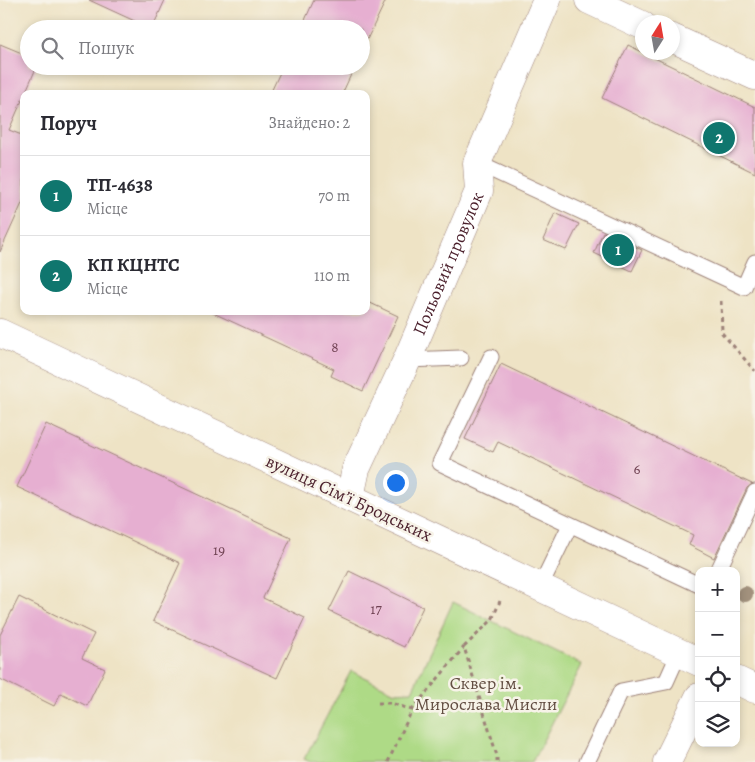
<!DOCTYPE html>
<html lang="uk">
<head>
<meta charset="utf-8">
<style>
	:root { --surface:#fff; --page:#f7f7f7; --text:#2b2b33; --muted:#7c7c81; --line:#e1e1e2; --accent:#0f766e }
	body { margin:0; font-family:Alegreya,serif; background:var(--page); color:var(--text) }
	.controls { position:absolute; right:15px; bottom:15px; display:grid; overflow:hidden; border-radius:10px; box-shadow:0 2px 8px #0003 }
	.controls button { width:45px; height:45px; display:grid; place-items:center; padding:0; border:0; border-bottom:1px solid var(--line); background:var(--surface); color:var(--text); font:25px sans-serif }
	.compass { position:absolute; left:635px; top:15px; width:45px; height:45px; border-radius:50%; background:var(--surface); box-shadow:0 2px 8px #0003; rotate:11deg }
	.you { position:absolute; left:395px; top:482px; width:18px; height:18px; margin:-12px; border:4px solid #fff; border-radius:50%; background:#1a73e8; box-shadow:0 0 0 8px #1a73e833 }
	.badge { display:grid; place-items:center; width:32px; height:32px; border-radius:50%; background:var(--accent); color:#fff; font-size:16px; font-weight:700 }
	.pin { position:absolute; translate:-50% -50%; border:2px solid #fff; box-shadow:0 1px 5px #0006 }
	.list { margin:0; padding:0; list-style:none }
	h2 { display:flex; justify-content:space-between; align-items:center; height:65px; margin:0; padding:0 20px; font-size:21px }
	h2 small { font-size:16px; font-weight:400; color:var(--muted) }
	.list li { display:grid; grid-template-columns:32px 1fr auto; gap:15px; align-items:center; box-sizing:border-box; height:80px; padding:0 20px; border-top:1px solid var(--line) }
	.list b { display:block; font-size:19px; white-space:nowrap }
	.list p { margin:0; font-size:16px; white-space:nowrap; color:var(--muted) }
	.list em { font-size:16px; font-style:normal; color:var(--muted) }
	.icon { flex:none; width:28px; height:28px; fill:none; stroke:currentColor; stroke-width:2; stroke-linecap:round; stroke-linejoin:round }
	.map { position:relative; flex:none; width:755px; height:762px; overflow:hidden }
	.search { position:absolute; background:var(--surface); box-shadow:0 2px 8px #0003; left:20px; top:20px; width:350px; height:55px; display:flex; align-items:center; gap:12px; box-sizing:border-box; padding:0 18px; border-radius:28px; color:var(--muted); font-size:19px }
	.panel { position:absolute; background:var(--surface); box-shadow:0 2px 8px #0003; left:20px; top:90px; width:350px; height:225px; border-radius:10px }
	.map>svg:first-child { display:block }
</style>
</head>
<body>
<div class="map">
<svg width="755" height="762" viewBox="0 0 755 762">
	<rect width="100%" height="100%" fill="#f7f3e8"/>
	<filter id="ink" filterUnits="userSpaceOnUse"><feTurbulence type="fractalNoise" baseFrequency=".02" numOctaves="2"/><feDisplacementMap in="SourceGraphic" scale="10" xChannelSelector="R" yChannelSelector="G"/><feConvolveMatrix kernelMatrix="1 2 1 2 8 2 1 2 1" color-interpolation-filters="sRGB"/></filter>
	<filter id="wash" filterUnits="userSpaceOnUse"><feTurbulence type="fractalNoise" baseFrequency=".0096" numOctaves="4" result="noise"/><feDisplacementMap in="SourceGraphic" scale="20" xChannelSelector="R" yChannelSelector="G"/><feGaussianBlur stdDeviation="1.12" result="paint"/><feColorMatrix in="noise" values="0 0 0 0 0 0 0 0 0 0 0 0 0 0 0 0 0 1.4 0 .05"/><feComposite in="paint" operator="in"/></filter>
	<g filter="url(#wash)">
		<rect width="100%" height="100%" fill="#eee3c5"/>
		<path fill="#aeda86" stroke="#7c7c58" d="M 453,602 L 582,665 L 532,762 L 310,762 L 304,759 L 351,671 L 395,692 L 412,691 Z"/>
		<g id="blocks">
			<path fill="#e6afd1" d="M 89,0 L 165,0 L 152,29 Z
				M 314,0 L 386,0 L 361,52 L 361,29 L 301,29 Z
				M 0,44 L 29,56 L 29,66 L 37,66 L 9,130 L 24,136 L 24,199 L 0,252 Z
				M 628,45 L 755,107 L 755,173 L 602,98 Z
				M 283,66 L 355,66 L 342,94 L 270,94 Z
				M 555,213 L 579,224 L 566,250 L 543,240 Z
				M 603,232 L 642,250 L 632,271 L 594,253 Z
				M 366,301 L 398,316 L 363,391 L 331,376 L 334,369 L 209,311 L 366,311 Z
				M 501,364 L 752,484 L 747,488 L 714,558 L 689,545 L 693,535 L 498,442 L 493,452 L 465,439 Z
				M 46,424 L 291,538 L 263,598 L 305,618 L 277,678 L 153,621 L 180,563 L 17,487 Z
				M 349,571 L 423,607 L 404,647 L 329,611 Z
				M 19,597 L 94,634 L 82,658 L 105,669 L 87,706 L 61,693 L 54,706 L 0,679 L 0,635 Z"/>
		</g>
	</g>
	<g filter="url(#ink)">
		<use href="#blocks" fill-opacity="0" stroke="#9c8178" stroke-width="1"/>
		<g fill="none" stroke-linecap="round" stroke-linejoin="round">
			<g stroke="#9c8178" stroke-width="17">
				<path id="service" d="M 477,163 L 744,287 L 755,262
					M 491,357 L 440,463 L 699,585
					M 407,360 L 461,358
					M 718,571 L 755,492
					M 540,587 L 570,525
					M 587,762 L 621,691 L 666,682 L 679,653"/>
			</g>
			<g stroke="#9c8178" stroke-width="29">
				<g id="minor">
					<path d="M 589,0 L 642,25"/>
					<path d="M 672,38 L 755,76"/>
					<path d="M 0,333 L 699,662"/>
					<path id="s1" d="M 350,497 L 356,469 L 407,360 L 479,191 L 477,163 L 547,0"/>
					<path d="M 736,680 L 755,689"/>
					<path d="M 667,762 L 699,697"/>
				</g>
			</g>
			<path stroke="#9c8178" stroke-width="3" stroke-dasharray="4 4" stroke-linecap="butt" d="M 721,301 L 722,333 L 755,371
				M 378,703 L 391,703 L 412,710
				M 388,762 L 412,710 L 464,647
				M 497,762 L 497,756 L 464,647 L 492,620 L 500,601"/>
			<use href="#service" stroke="#fff" stroke-width="15"/>
			<use href="#minor" stroke="#fff" stroke-width="28"/>
		</g>
		<circle fill="#a2917d" cx="745" cy="594" r="8"/>
	</g>
	<g text-anchor="middle" stroke-width="5" stroke-linejoin="round" paint-order="stroke">
		<g font-size="15" fill="#714354">
			<text x="335" y="352">8</text>
			<text x="637" y="474">6</text>
			<text x="219" y="555">19</text>
			<text x="376" y="614">17</text>
		</g>
		<g font-size="18" fill="#4a1f2b" stroke="#f7f3e8">
			<text dy="6" stroke="none"><textPath href="#s1" startOffset="254">Польовий провулок</textPath></text>
			<text transform="translate(349 498) rotate(25)" y="6">вулиця Сімʼї Бродських</text>
		</g>
		<g font-size="18" fill="#634e42" stroke="#f7f3e8">
			<text x="486" y="689">Сквер ім.<tspan x="486" dy="21">Мирослава Мисли</tspan></text>
		</g>
	</g>
</svg>
<div class="controls">
<button>+</button>
<button>−</button>
<button><svg class="icon" aria-label="locate" viewBox="0 0 24 24"><circle cx="12" cy="12" r="6"/><path d="M12 2v4M12 18v4M2 12h4M18 12h4"/></svg></button>
<button><svg class="icon" aria-label="layers" viewBox="0 0 24 24"><path d="M12 4l9 5-9 5-9-5zM3 14l9 5 9-5"/></svg></button>
</div>
<svg class="compass" viewBox="-18 -18 36 36"><path d="M0-13l5 13h-10z" fill="#e53935"/><path d="M0 13l5-13h-10z" fill="#7c7c81"/></svg>
<div class="you"></div>
<div class="pin badge" style="left:618px;top:250px">1</div>
<div class="pin badge" style="left:719px;top:138px">2</div>
<div class="search"><svg class="icon" aria-label="search" viewBox="0 0 24 24"><circle cx="10" cy="10" r="6"/><path d="M15 15l6 6"/></svg>Пошук</div>
<section class="panel">
<h2>Поруч<small>Знайдено: 2</small></h2>
<ul class="list">
<li><span class="badge">1</span><div><b>ТП-4638</b><p>Місце</p></div><em>70 m</em></li>
<li><span class="badge">2</span><div><b>КП КЦНТС</b><p>Місце</p></div><em>110 m</em></li>
</ul>
</section>
</div>
</body>
</html>
